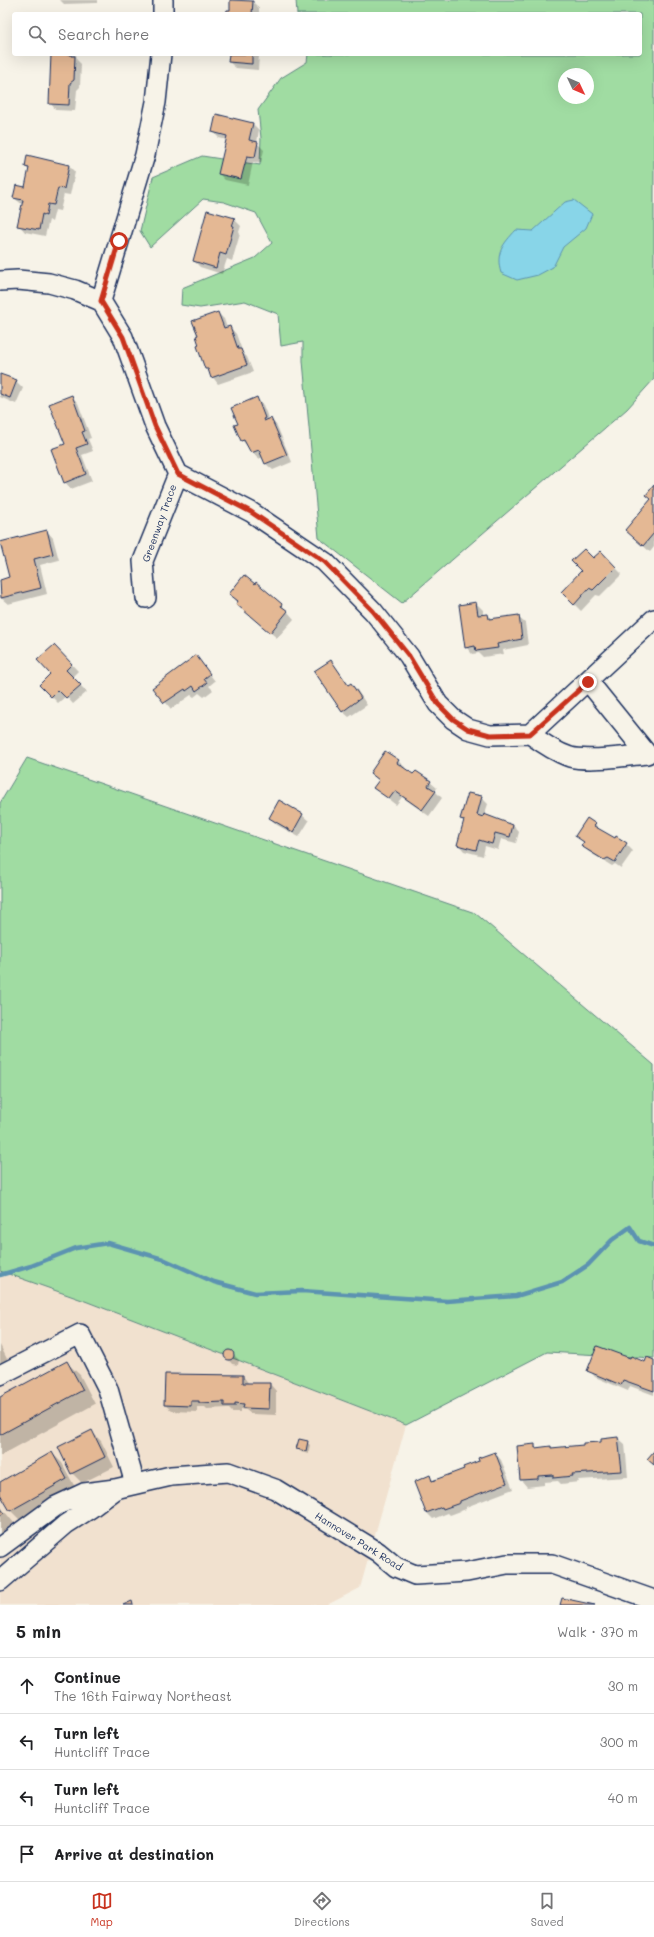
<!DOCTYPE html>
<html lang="en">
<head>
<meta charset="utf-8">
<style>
	:root { --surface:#fff; --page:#f6f6f6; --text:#202124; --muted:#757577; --line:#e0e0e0; --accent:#c8321e }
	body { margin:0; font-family:Mali,sans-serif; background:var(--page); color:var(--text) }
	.compass { position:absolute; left:558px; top:68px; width:36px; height:36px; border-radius:50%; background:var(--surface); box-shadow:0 4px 16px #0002; rotate:134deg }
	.stop { position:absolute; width:12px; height:12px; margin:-9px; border:3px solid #c8321e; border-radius:50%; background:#fff }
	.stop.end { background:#c8321e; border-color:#fff; box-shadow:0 1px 4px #0008 }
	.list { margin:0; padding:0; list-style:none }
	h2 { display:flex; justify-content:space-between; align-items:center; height:52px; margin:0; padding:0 16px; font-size:17px }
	h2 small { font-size:13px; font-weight:400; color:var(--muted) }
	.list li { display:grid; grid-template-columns:26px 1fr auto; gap:12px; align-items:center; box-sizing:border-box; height:56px; padding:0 16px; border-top:1px solid var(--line) }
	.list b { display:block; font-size:15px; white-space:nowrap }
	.list p { margin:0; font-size:13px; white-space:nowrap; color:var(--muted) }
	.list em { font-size:13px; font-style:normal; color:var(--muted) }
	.icon { flex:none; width:22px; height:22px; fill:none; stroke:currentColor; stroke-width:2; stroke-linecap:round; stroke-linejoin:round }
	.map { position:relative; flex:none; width:654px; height:1605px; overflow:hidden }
	.search { position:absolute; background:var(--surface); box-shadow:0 4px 16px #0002; left:12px; right:12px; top:12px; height:44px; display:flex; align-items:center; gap:10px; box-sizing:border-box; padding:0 14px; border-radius:4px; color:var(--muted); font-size:15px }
	.sheet { height:276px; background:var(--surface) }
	nav { display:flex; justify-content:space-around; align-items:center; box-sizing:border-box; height:56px; border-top:1px solid var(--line); background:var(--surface); font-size:11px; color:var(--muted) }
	nav a { display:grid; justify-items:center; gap:2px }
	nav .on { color:var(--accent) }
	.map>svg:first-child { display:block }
</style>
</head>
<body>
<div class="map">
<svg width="654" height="1605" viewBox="0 0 654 1605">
	<rect width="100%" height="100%" fill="#f7f3e8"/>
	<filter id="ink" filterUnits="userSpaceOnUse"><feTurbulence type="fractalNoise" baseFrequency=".025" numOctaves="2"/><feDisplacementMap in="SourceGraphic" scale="8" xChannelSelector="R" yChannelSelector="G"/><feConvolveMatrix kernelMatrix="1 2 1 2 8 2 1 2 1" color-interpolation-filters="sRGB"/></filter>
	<g filter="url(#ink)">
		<path fill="#f1e1cf" d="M 0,1271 L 85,1301 L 406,1425 L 360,1588 L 327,1605 L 0,1605 Z"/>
		<path fill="#a0dca2" stroke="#5e8680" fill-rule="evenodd" d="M 296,0 L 654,0 L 654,379 L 627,409 L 402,603 L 319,538 L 303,361 L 303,342 L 281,346 L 278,314 L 245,301 L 200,308 L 181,305 L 182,288 L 255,258 L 272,243 L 256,213 L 224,202 L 203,199 L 150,247 L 140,231 L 153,177 L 202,156 L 260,165 L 261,138 L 258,110 L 281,78 L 307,62 L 308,54 L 640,54 L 640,14 L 297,14 ZM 564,74 L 588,74 L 588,98 L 564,98 Z
			M 27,758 L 475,913 L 654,1065 L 654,1358 L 547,1352 L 406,1425 L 85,1301 L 0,1271 L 0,803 Z"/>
		<path fill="#88d5e8" stroke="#5c93b1" d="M 574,200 L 592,214 L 586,228 L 563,247 L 553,267 L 538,275 L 517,280 L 501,273 C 495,253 503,244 516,230 L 533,231 L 565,202 Z"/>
		<path fill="#0003" d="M 60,0 L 97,0 L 97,3 L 64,4 Z
			M 253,2 L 259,8 L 259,14 L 227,14 Z
			M 52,54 L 76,54 L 77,60 L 81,64 L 80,87 L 77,90 L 75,111 L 56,110 L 50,103 Z
			M 229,54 L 263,54 L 263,56 L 259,55 L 258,70 L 236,68 L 229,62 Z
			M 253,124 L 259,130 L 257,143 L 264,150 L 261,163 L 253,162 L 248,185 L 225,180 L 219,174 L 227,140 L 219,138 L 213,132 Z
			M 69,166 L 75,172 L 70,195 L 64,194 L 60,211 L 55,210 L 52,222 L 49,220 L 45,236 L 25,232 L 19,225 L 23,205 L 14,198 L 26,188 L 29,171 L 26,167 Z
			M 234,219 L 241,226 L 239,232 L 240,234 L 232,261 L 227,259 L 222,274 L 200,267 L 194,261 Z
			M 218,313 L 224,319 L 227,328 L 230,327 L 236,334 L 243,353 L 247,357 L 253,372 L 218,384 L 206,368 L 193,321 Z
			M 0,375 L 16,381 L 23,388 L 16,404 L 0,397 Z
			M 72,397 L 78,403 L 91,438 L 88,439 L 93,451 L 82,455 L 92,481 L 71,489 L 65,482 L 66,444 Z
			M 256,398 L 263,405 L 269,420 L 271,419 L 277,426 L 292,462 L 273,470 L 266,464 L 264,457 L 258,459 L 242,440 Z
			M 654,487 L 654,547 L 650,552 L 626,530 L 652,499 Z
			M 47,531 L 53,538 L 59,560 L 40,565 L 47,594 L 8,604 L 1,598 L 0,581 L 10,578 Z
			M 601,553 L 622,574 L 600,596 L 596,595 L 581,611 L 562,592 Z
			M 230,593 L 281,604 L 294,619 L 277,638 L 244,611 Z
			M 476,603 L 483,610 L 483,615 L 488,615 L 493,620 L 518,617 L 525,623 L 528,645 L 503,650 L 504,654 L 483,657 L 479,653 L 472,654 L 466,647 Z
			M 54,646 L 78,671 L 72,677 L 87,692 L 73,704 L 66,696 L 58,703 L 40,685 L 52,674 Z
			M 196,657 L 215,681 L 209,686 L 213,690 L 204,697 L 199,693 L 194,697 L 191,695 L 171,709 L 154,688 Z
			M 331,661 L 349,685 L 351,684 L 357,690 L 367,705 L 349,717 L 342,711 Z
			M 398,761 L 405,767 L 404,769 L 413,776 L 430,782 L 437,788 L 435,791 L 442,798 L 429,816 L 402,797 L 396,805 L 374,788 L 379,781 L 371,773 Z
			M 481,797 L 488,804 L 484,816 L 513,825 L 519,832 L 516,843 L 501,839 L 498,850 L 485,846 L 483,856 L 464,851 L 458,844 L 464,822 L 462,819 Z
			M 302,815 L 309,821 L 299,837 L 277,825 L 270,818 Z
			M 595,824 L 601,831 L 626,844 L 633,851 L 621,868 L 615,864 L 612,866 L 589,852 L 582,846 L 584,843 L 577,836 Z
			M 0,1345 L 10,1365 L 0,1370 Z
			M 598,1348 L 646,1363 L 654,1361 L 654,1395 L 630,1386 L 628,1391 L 595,1377 L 589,1370 Z
			M 227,1352 L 232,1353 L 239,1360 L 238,1365 L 232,1364 L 226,1357 Z
			M 66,1362 L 80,1375 L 95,1404 L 0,1456 L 0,1398 Z
			M 243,1376 L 249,1384 L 270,1384 L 276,1391 L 276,1415 L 251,1414 L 246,1410 L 241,1409 L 241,1412 L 232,1412 L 228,1408 L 207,1409 L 205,1407 L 197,1407 L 197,1412 L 172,1411 L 165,1405 Z
			M 91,1431 L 101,1441 L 114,1467 L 82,1483 L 72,1473 Z
			M 618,1438 L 625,1444 L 628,1477 L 578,1480 L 579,1482 L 561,1484 L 558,1481 L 544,1482 L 544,1485 L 527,1487 L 521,1480 L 518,1447 L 534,1445 L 538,1449 L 551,1447 L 552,1449 L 584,1446 L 602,1443 L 602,1440 Z
			M 307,1442 L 310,1445 L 308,1454 L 301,1452 L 298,1449 Z
			M 52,1453 L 62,1463 L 76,1489 L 21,1521 L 11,1511 L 0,1492 L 0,1483 Z
			M 495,1453 L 501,1460 L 513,1489 L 466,1507 L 466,1509 L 450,1515 L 448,1513 L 433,1519 L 427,1513 L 430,1477 L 434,1481 L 465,1469 Z
			M 0,1506 L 14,1523 L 0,1534 Z"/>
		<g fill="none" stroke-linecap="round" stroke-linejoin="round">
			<path stroke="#5c93b1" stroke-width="4.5" d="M 0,1275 L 31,1266 L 76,1248 L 108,1243 L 163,1259 L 214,1282 L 255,1293 L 302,1291 L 447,1301 L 516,1296 L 562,1282 L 588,1265 L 612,1240 L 630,1227 L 639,1241 L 654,1246"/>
		</g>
		<path fill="#e4b894" stroke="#1b2f5e" d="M 230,0 L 253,1 L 252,14 L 226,14 L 227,10 L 230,10 Z
			M 51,54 L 71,54 L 71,56 L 75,56 L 74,80 L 70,83 L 69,105 L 49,104 Z
			M 229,54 L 252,54 L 252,64 L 228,62 Z
			M 216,114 L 253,123 L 249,140 L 258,142 L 255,157 L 247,156 L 241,179 L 218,174 L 227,136 L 212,132 Z
			M 27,155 L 69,165 L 64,189 L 58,188 L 54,205 L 48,204 L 46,216 L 42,214 L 39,230 L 17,226 L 23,200 L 13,198 L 16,185 L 25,187 L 29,168 L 25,167 Z
			M 207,210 L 235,218 L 232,226 L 234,226 L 226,255 L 220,253 L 216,268 L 193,261 Z
			M 218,312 L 224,328 L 230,326 L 238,349 L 241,349 L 247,365 L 211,378 L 208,369 L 205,369 L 197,346 L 199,345 L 196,336 L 198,335 L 192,321 Z
			M 0,374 L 17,380 L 10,398 L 0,394 Z
			M 72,395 L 85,431 L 82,432 L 87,444 L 76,448 L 86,474 L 64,483 L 51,449 L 65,444 L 49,404 Z
			M 257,397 L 265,418 L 263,419 L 264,421 L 271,418 L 287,455 L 265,464 L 259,450 L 251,453 L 244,440 L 241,441 L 234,425 L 238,424 L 231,408 Z
			M 654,485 L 654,533 L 643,546 L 625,530 L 651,499 L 646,495 Z
			M 47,530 L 53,554 L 34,559 L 41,588 L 1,598 L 0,580 L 9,577 L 0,542 Z
			M 584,549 L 593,558 L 601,551 L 616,567 L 593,590 L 589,588 L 574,605 L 561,592 L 581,571 L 571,561 Z
			M 244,575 L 255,584 L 256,582 L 282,604 L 281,606 L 288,611 L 270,633 L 236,604 L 238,601 L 229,594 Z
			M 476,602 L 478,615 L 488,614 L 489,619 L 519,615 L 522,639 L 497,644 L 498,648 L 476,651 L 475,646 L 465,648 L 459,605 Z
			M 54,645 L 72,664 L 66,670 L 81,685 L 66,698 L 58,690 L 51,697 L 39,685 L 50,674 L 37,660 Z
			M 196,655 L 210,674 L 204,679 L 207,683 L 196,691 L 193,686 L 186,691 L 185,689 L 164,703 L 152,688 Z
			M 331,660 L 348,685 L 351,683 L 361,698 L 342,712 L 314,671 Z
			M 385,751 L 399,760 L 397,763 L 413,774 L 416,771 L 431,781 L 428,786 L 436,791 L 422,810 L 395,791 L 389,799 L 373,788 L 379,780 L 370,773 Z
			M 468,793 L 482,796 L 477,815 L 483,817 L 484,814 L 513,825 L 510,837 L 495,833 L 492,844 L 479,840 L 476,850 L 457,845 L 464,820 L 460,819 Z
			M 279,800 L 303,814 L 293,832 L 269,818 Z
			M 587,818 L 596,824 L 594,826 L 615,838 L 616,836 L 627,843 L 615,862 L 608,858 L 604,860 L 581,846 L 584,842 L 575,836 Z
			M 597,1346 L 630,1358 L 631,1356 L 645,1362 L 647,1357 L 654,1360 L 654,1391 L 623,1380 L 621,1385 L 587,1371 Z
			M224 1355a5 5 0 1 1 10 0a5 5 0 1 1-10 0Z
			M 67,1361 L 83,1390 L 0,1435 L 0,1397 Z
			M 165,1374 L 243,1375 L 243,1383 L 270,1383 L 269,1409 L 243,1408 L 244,1404 L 235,1403 L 235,1406 L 224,1406 L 224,1402 L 199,1403 L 199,1401 L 191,1401 L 191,1406 L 164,1405 Z
			M 92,1430 L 105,1457 L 71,1474 L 58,1447 Z
			M 618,1437 L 622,1471 L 572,1474 L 573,1476 L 553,1478 L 553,1475 L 538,1476 L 538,1479 L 520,1480 L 517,1446 L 535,1444 L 535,1448 L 551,1446 L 551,1448 L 583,1445 L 583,1443 L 601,1442 L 601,1439 Z
			M 299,1439 L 308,1441 L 306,1451 L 296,1449 Z
			M 654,1451 L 654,1465 L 647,1459 Z
			M 52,1452 L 67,1479 L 10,1511 L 0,1494 L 0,1482 Z
			M 495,1452 L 507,1483 L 460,1501 L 460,1503 L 443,1509 L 442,1507 L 426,1513 L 414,1482 L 430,1475 L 432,1481 L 464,1469 L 463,1467 L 479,1461 L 478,1458 Z
			M 0,1507 L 4,1513 L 0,1516 Z
			M 562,1598 L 595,1605 L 560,1605 Z
			M 132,1601 L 133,1605 L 123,1605 Z"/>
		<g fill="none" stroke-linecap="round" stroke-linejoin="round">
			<g stroke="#1b2f5e" stroke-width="22">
				<path id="minor" d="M 163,14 L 163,0
					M 0,281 L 18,280 L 49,283 L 75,290 L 101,301 L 123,337 L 155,426 L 178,474 L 251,512 L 325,562 L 373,611 L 409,656 L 438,704 L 453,719 L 468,729 L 490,735 L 530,734 L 654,619
					M 101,301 L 145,155 L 156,102 L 161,54
					M 146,598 L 143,561 L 178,474
					M 530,734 C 542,743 555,752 570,757 C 589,762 627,756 647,754 L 588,681
					M 0,1375 L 80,1334 L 108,1389 L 135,1484
					M 0,1547 L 56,1506 L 84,1493 L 115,1489 L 171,1476 L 228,1472 L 275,1489 L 378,1552 L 396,1567 L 415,1575 L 467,1572 L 507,1564 L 552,1564 L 654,1600
					M 0,1581 L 66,1524 L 91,1508 L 115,1490"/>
			</g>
			<use href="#minor" stroke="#f7f3e8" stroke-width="19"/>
		</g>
	</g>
	<g fill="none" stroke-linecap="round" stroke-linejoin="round" filter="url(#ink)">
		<path stroke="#c8321e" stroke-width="5" d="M 119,241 L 101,301 L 123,337 L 155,426 L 178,474 L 251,512 L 325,562 L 373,611 L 409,656 L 438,704 L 453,719 L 468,729 L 490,735 L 530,734 L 588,682"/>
	</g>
	<g text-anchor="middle" stroke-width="3" stroke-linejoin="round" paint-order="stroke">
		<g font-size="10" fill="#1b2f5e" stroke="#f7f3e8">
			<text transform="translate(159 523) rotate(-70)" y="4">Greenway Trace</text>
			<text transform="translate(359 1541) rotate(32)" y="4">Hannover Park Road</text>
		</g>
	</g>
</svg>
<svg class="compass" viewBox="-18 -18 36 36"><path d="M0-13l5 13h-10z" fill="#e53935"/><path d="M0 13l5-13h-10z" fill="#757577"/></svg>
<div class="stop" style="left:119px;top:241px"></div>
<div class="stop end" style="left:588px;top:682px"></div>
<div class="search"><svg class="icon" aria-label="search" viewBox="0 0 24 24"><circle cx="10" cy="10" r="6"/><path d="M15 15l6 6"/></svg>Search here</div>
</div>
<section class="sheet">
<h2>5 min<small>Walk · 370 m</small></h2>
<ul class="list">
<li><svg class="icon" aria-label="ahead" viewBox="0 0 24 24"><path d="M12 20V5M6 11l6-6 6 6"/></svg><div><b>Continue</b><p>The 16th Fairway Northeast</p></div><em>30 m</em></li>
<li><svg class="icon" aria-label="left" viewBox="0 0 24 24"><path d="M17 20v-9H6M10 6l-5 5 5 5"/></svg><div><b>Turn left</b><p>Huntcliff Trace</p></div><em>300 m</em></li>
<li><svg class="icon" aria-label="left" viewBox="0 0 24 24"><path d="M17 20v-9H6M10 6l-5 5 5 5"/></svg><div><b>Turn left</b><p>Huntcliff Trace</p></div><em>40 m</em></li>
<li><svg class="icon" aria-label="arrive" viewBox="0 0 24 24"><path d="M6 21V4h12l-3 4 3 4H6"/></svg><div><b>Arrive at destination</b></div></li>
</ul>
</section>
<nav>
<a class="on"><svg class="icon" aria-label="map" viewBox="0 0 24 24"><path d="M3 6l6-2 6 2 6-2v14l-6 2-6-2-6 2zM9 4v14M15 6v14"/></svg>Map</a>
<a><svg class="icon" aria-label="directions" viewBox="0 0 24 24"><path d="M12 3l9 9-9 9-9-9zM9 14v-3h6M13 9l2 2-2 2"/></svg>Directions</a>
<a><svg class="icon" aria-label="saved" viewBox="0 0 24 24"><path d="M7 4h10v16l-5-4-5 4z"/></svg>Saved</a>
</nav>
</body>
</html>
